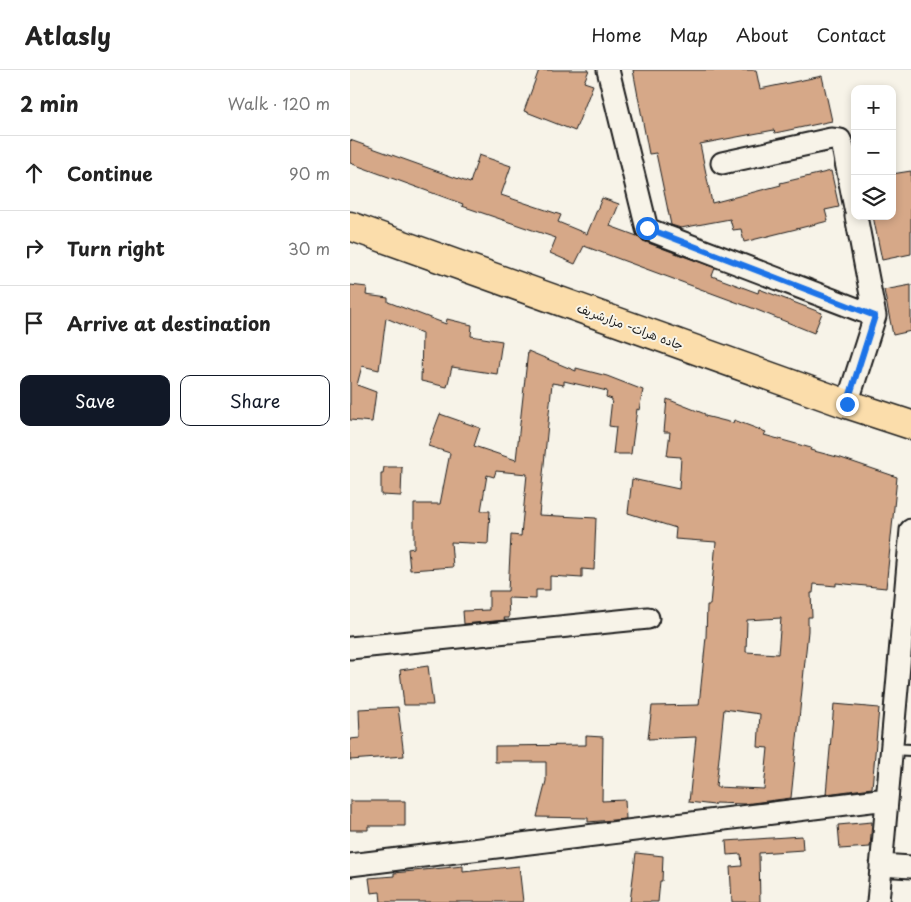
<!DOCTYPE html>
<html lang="en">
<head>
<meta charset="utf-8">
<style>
	:root { --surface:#fff; --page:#f2f2f2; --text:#222; --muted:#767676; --line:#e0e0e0; --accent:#111827 }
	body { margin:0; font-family:"Playpen Sans","Playpen Sans Arabic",sans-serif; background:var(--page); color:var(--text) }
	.controls { position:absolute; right:15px; top:15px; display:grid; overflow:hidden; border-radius:10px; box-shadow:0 2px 8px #0003 }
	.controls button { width:45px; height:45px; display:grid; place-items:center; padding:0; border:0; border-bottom:1px solid var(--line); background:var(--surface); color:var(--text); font:25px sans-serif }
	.stop { position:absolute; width:15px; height:15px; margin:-11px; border:4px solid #1a73e8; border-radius:50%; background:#fff }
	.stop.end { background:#1a73e8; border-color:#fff; box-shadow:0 1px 5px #0008 }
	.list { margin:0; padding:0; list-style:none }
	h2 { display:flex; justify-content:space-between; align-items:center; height:65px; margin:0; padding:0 20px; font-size:21px }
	h2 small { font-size:16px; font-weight:400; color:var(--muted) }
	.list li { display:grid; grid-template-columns:32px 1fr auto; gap:15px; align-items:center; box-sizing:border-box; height:75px; padding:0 20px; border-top:1px solid var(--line) }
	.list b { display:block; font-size:19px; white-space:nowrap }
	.list em { font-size:16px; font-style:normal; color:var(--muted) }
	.actions { display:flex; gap:10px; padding:15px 20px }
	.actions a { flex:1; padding:11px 0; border:1px solid var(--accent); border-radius:10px; text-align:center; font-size:18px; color:var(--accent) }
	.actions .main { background:var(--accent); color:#fff }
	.icon { flex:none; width:28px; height:28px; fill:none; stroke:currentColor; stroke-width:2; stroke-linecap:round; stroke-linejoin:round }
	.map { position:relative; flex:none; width:561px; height:832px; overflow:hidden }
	header { display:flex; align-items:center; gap:30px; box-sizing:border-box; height:70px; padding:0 25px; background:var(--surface); border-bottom:1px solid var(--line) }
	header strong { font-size:24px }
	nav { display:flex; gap:28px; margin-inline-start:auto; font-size:18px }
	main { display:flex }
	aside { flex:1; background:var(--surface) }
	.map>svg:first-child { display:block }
</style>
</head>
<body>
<header>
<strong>Atlasly</strong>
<nav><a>Home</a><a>Map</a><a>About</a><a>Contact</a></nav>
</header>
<main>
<aside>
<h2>2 min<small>Walk · 120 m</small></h2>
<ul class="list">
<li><svg class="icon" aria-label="ahead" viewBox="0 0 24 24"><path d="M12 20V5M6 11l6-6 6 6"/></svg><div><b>Continue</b></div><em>90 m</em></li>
<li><svg class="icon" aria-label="right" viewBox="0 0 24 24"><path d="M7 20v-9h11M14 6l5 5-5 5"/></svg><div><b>Turn right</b></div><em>30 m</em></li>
<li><svg class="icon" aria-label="arrive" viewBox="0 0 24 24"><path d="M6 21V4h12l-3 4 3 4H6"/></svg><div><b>Arrive at destination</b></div></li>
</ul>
<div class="actions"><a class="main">Save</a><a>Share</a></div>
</aside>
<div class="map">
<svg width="561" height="832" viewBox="0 0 561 832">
	<rect width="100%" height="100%" fill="#f7f3e8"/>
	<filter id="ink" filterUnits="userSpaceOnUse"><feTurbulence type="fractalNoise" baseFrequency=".02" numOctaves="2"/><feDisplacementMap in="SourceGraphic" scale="10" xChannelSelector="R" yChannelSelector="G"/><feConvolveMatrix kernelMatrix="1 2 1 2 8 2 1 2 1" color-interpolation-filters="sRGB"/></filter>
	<g filter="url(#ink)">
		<path fill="#d6a888" stroke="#1c1c1c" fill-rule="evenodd" d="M 189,0 L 239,0 L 234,12 L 243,15 L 225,61 L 174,41 Z
			M 283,0 L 406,0 L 410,19 L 472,6 L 482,51 L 425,63 L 424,60 L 350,74 L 362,133 L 431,115 L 430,113 L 481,101 L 489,137 L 475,140 L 478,151 L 394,172 L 391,159 L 383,160 L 380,149 L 331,158 L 321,155 L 306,83 L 299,84 Z
			M 0,70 L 120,113 L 129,85 L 161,96 L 151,125 L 211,145 L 208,152 L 237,164 L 252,128 L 269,134 L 260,156 L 287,166 L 293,171 L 365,198 L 362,206 L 408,223 L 409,219 L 472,243 L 464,263 L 402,238 L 234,176 L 225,194 L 200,183 L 206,168 L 112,136 L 113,134 L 0,93 Z
			M 561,101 L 561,184 L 532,190 L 523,146 L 542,146 L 542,104 Z
			M 0,215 L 17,217 L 16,225 L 38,228 L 38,232 L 96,254 L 97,249 L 122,255 L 121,266 L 152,271 L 147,304 L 102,297 L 97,317 L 71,311 L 72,263 L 36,248 L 29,300 L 12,296 L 7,315 L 26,322 L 22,352 L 0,350 Z
			M 561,215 L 561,261 L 543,265 L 534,220 Z
			M 178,281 L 226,301 L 226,298 L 257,306 L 293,320 L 289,340 L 287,339 L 281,384 L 263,384 L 266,357 L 259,356 L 262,329 L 256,327 L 257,321 L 214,311 L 214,315 L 202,313 L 189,445 L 246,448 L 244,500 L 232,499 L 232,508 L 200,506 L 200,520 L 186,520 L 186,529 L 158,528 L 159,548 L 154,548 L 155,550 L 114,554 L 113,541 L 139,540 L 139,521 L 158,521 L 161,465 L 171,466 L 177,404 L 146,401 L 144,407 L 137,405 L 131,441 L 140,441 L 138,474 L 101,472 L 103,497 L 60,500 L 58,479 L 64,478 L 64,434 L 90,434 L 100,383 L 78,376 L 90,344 L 130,358 L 124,376 L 166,390 Z
			M 317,329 L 355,344 L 355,346 L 383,353 L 384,350 L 416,362 L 414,365 L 461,378 L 460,380 L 491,388 L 547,407 L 536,518 L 486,513 L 486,516 L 464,514 L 463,523 L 461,523 L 462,547 L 458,547 L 458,561 L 441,728 L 394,734 L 365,733 L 364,735 L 339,732 L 346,667 L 298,669 L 302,636 L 349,635 L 356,567 L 357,535 L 360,535 L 366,472 L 325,469 L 326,458 L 278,443 L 282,409 L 329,419 L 331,387 L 317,386 L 320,362 L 314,362 ZM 431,548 L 428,584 L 396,582 L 397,550 ZM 374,639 L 410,644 L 408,677 L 418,678 L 414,719 L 366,717 Z
			M 34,397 L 52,397 L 51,426 L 31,425 L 31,403 L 33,403 Z
			M 78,596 L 83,635 L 54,635 L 50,600 Z
			M 484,634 L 529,638 L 522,718 L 476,724 Z
			M 48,637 L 54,686 L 0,690 L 0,669 L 10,668 L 9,639 Z
			M 236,666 L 253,667 L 252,731 L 275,730 L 276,749 L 238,752 L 238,748 L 187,747 L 196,711 L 196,692 L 145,692 L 145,676 L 236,675 Z
			M 0,731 L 55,731 L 55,756 L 18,756 L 18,760 L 0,760 Z
			M 522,752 L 520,777 L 490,779 L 488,755 Z
			M 452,766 L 453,780 L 409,783 L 410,832 L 382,832 L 380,797 L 392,796 L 391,784 L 377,785 L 376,771 Z
			M 286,783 L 313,786 L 312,811 L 310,811 L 308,832 L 280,832 Z
			M 113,796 L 113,802 L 169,796 L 173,832 L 31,832 L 30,822 L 21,823 L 19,808 L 44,806 L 44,803 Z"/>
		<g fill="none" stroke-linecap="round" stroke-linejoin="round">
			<g stroke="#1c1c1c" stroke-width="14">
				<path id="service" d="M 541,679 L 561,680"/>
			</g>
			<g stroke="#1c1c1c" stroke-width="25">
				<path id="minor" d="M 258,0 L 297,159 L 525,246
					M 372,93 L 481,69 L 490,70 L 493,77 L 505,138
					M 497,334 L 525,246 L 506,146
					M 0,578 L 298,548
					M 0,795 L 537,729
					M 531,795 L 561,797
					M 528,832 L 561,460"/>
			</g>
			<g stroke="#1c1c1c" stroke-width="31">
				<path id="trunk" d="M 0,156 L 497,334 L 561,355"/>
			</g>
			<use href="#service" stroke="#f7f3e8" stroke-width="10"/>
			<use href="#minor" stroke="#f7f3e8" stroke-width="21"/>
			<use href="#trunk" stroke="#fbddab" stroke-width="28"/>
		</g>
	</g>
	<g fill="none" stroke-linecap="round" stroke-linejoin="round" filter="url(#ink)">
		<path stroke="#1a73e8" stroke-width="6" d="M 297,158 L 525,246 L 497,334"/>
	</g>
	<g text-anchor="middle" stroke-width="4" stroke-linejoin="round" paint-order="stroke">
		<g font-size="12" fill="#1c1c1c" stroke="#f7f3e8">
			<text transform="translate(280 257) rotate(20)" y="4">جاده هرات- مزارشریف</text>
		</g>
	</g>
</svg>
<div class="controls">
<button>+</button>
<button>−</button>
<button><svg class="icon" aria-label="layers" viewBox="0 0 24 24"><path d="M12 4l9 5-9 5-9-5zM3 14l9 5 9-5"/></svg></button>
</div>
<div class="stop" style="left:297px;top:158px"></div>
<div class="stop end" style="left:497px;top:334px"></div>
</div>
</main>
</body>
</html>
